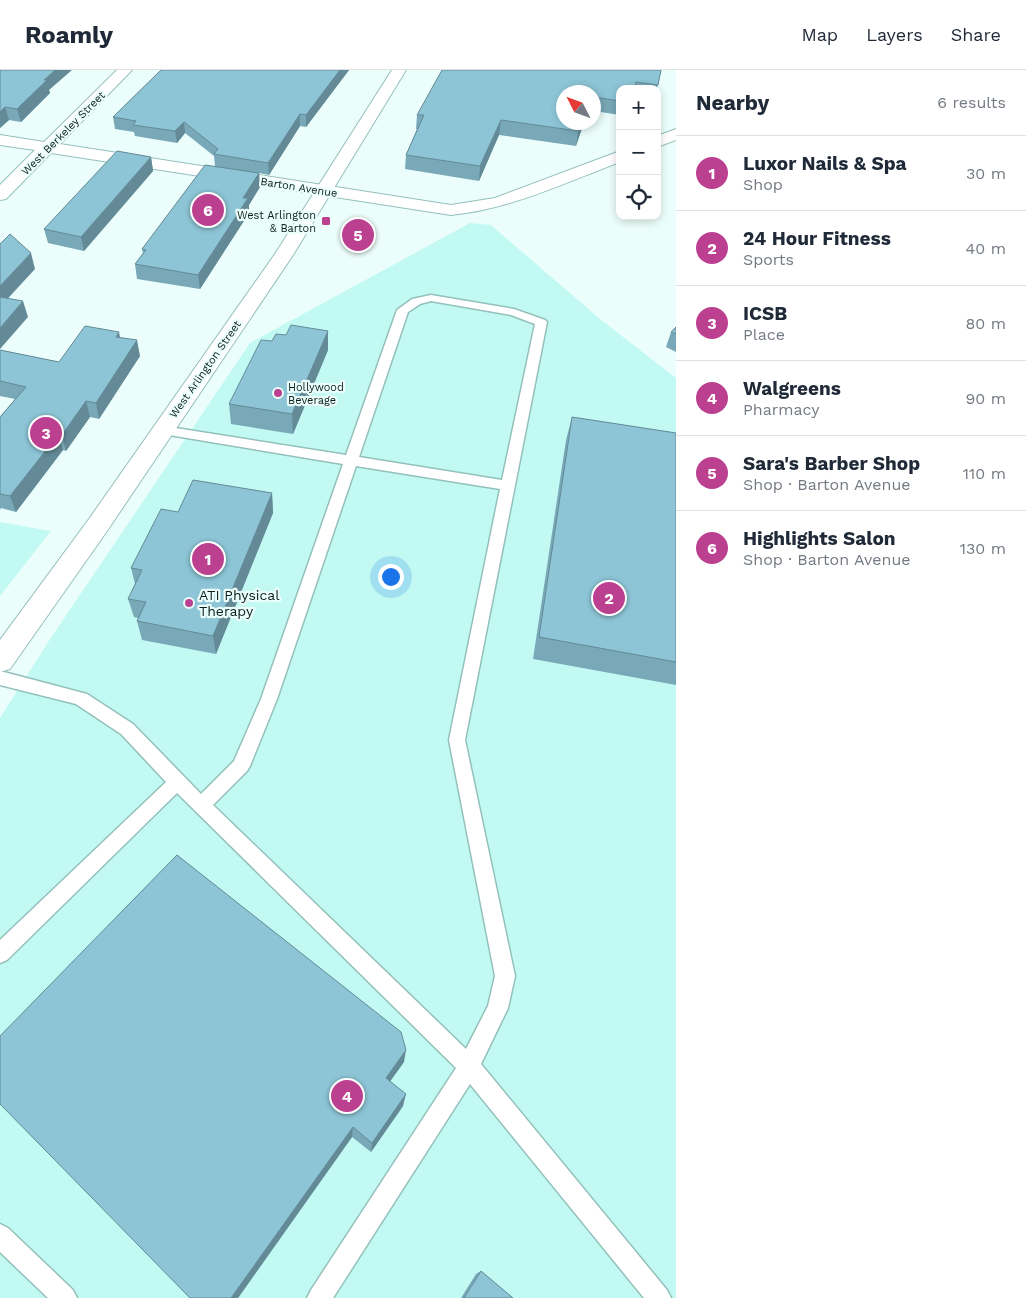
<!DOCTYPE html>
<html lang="en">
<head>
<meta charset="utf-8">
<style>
	:root { --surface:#fff; --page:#f2f2f3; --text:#1f2937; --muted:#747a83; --line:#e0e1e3; --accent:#bc4090 }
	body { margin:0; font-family:"Work Sans",sans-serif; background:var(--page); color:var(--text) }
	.controls { position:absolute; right:15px; top:15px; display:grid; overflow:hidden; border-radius:10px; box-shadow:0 2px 8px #0003 }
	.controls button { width:45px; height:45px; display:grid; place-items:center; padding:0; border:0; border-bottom:1px solid var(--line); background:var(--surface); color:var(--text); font:25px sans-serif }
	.compass { position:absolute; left:556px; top:15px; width:45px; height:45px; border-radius:50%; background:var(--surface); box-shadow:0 2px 8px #0003; rotate:312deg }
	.you { position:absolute; left:390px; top:506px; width:18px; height:18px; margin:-12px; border:4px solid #fff; border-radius:50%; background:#1a73e8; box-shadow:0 0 0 8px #1a73e833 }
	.badge { display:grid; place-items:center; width:32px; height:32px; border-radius:50%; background:var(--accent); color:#fff; font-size:16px; font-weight:700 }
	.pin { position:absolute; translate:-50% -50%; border:2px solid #fff; box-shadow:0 1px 5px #0006 }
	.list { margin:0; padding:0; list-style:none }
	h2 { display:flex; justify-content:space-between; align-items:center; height:65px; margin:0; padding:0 20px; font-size:21px }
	h2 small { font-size:16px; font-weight:400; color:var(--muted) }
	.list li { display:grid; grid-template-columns:32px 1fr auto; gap:15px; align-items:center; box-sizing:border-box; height:75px; padding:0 20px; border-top:1px solid var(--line) }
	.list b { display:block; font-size:19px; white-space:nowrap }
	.list p { margin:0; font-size:16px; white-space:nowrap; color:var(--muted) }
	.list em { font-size:16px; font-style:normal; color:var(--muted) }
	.icon { flex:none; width:28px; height:28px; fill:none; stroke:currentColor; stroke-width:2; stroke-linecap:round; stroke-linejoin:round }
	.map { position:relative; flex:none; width:676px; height:1228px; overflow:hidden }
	header { display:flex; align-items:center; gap:30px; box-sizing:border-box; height:70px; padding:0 25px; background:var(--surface); border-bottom:1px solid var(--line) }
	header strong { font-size:24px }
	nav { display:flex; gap:28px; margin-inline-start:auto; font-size:18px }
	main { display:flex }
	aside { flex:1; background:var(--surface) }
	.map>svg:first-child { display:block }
</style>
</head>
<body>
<header>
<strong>Roamly</strong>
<nav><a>Map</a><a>Layers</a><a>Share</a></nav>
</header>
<main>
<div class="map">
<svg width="676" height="1228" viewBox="0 0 676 1228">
	<rect width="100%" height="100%" fill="#ecfefb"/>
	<path fill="#c2faf3" d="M 470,153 L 491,155 L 600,249 L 676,308 L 676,1228 L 0,1228 L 0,648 L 50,569 L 250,273 Z
		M 0,452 L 51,461 L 0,526 Z"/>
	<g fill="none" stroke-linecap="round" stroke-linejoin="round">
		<g stroke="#94c0bb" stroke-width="3">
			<path id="service" d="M 431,225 L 514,239 L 545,250 L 547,252 L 465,670 L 515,906 L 508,938 L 481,994 L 667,1220 L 671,1228 L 644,1228 L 470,1014 L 333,1228 L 307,1228 L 311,1220 L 456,998 L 177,723 L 7,890 L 0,893 L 0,870 L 166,712 L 121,664 L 76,634 L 0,615 L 0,601 L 87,624 L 133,654 L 201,724 L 234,691 L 261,629 L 343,394 L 163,364 L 156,360 L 163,356 L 346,385 L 397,240 L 412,229 ZM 431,231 L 511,245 L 535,254 L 502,410 L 359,387 L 408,242 L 420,234 ZM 356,396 L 500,419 L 449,670 L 495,906 L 488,936 L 466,979 L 213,735 L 247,701 L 250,696 L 277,629 Z
				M 0,1154 L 8,1158 L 73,1220 L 77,1228 L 48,1228 L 0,1182 Z"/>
		</g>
		<g stroke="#94c0bb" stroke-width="2">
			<path id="minor" d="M 117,0 L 132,0 L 60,74 L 451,135 L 495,128 L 620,81 L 620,92 C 564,113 511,139 451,145 L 51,83 L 6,129 L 0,130 L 0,115 L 35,80 L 0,75 L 0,65 L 44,72 Z
				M 676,59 L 676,70 L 657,77 L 657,66 Z"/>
		</g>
		<g stroke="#94c0bb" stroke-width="2">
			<path id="secondary" d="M 392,0 L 406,0 L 293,185 L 107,461 L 10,599 L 0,602 L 0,570 L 89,449 L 275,184 Z"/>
		</g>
		<use href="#service" fill="#fff" fill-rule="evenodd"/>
		<use href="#minor" fill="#fff" fill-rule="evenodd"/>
		<use href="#secondary" fill="#fff" fill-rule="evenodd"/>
	</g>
	<path fill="#79a9b8" d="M 0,0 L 49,20 L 50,23 L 21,52 L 9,50 L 0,58 Z
		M 161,0 L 349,0 L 306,57 L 300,56 L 269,105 L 259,103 L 260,117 L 249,135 L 249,143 L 200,219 L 137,209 L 135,194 L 143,183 L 142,179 L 215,96 L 214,86 L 185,63 L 177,73 L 135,66 L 134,62 L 115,59 L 113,47 Z
		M 661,0 L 657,19 L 620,19 L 620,45 L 594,41 L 594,22 L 564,22 L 584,52 L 576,76 L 499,65 L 479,111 L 405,99 L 406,85 L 417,59 L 416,59 L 417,45 Z
		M 151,87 L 153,101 L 84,181 L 48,173 L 44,159 Z
		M 676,257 L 676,282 L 666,277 L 671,262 Z
		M 328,261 L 328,280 L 293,364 L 231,354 L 229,334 L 272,271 L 286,265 Z
		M 120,268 L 140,286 L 99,349 L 90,347 L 66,381 L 63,380 L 16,442 L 1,438 L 0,440 L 0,347 L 15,329 L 0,326 L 0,280 L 59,292 Z
		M 572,347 L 676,363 L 676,615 L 533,589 L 566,370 Z
		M 272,423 L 273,443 L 216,584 L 142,570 L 137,551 L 138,548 L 134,547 L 128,529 L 135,514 L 131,498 L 178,442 Z
		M 404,992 L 390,1011 L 403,1036 L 371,1082 L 352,1067 L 238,1228 L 190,1228 Z
		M 481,1201 L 513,1228 L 461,1228 L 476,1204 Z"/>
	<path fill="#638a96" d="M 55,0 L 72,0 L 49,20 L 50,23 L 21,52 L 17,39 L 44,10 Z
		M 340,0 L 349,0 L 306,57 L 306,45 Z
		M 5,37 L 9,50 L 0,58 L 0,42 Z
		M 300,44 L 300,56 L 269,105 L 268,93 Z
		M 501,50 L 499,65 L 479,111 L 480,96 Z
		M 184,52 L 185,63 L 177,73 L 175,61 Z
		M 581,52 L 584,52 L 576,76 L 578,61 Z
		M 151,87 L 153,101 L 84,181 L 81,167 Z
		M 259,103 L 260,117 L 249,135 L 249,143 L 200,219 L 198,205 L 243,128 Z
		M 31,183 L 35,199 L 0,237 L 0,216 Z
		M 23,231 L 28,247 L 0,279 L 0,258 Z
		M 328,261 L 328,280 L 293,364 L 292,344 Z
		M 119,262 L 122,278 L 116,267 Z
		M 137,270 L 140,286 L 99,349 L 96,333 Z
		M 86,331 L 90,347 L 66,381 L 62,365 Z
		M 58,365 L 63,380 L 16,442 L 10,426 Z
		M 272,423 L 273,443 L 216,584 L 213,566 Z
		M 406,980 L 404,992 L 384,1020 L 386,1008 Z
		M 406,1024 L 403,1036 L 371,1082 L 372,1073 Z
		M 353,1057 L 352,1067 L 238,1228 L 231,1228 Z"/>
	<path fill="#8dc5d6" stroke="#638a96" d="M 0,0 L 55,0 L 44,10 L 47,10 L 17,39 L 5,37 L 0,42 Z
		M 161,0 L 340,0 L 306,45 L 300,44 L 268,93 L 214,84 L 218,79 L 184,52 L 175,61 L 133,55 L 136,51 L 113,47 Z
		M 442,0 L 661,0 L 658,15 L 636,12 L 634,19 L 620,19 L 620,31 L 594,27 L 594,22 L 564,22 L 564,52 L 581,52 L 578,61 L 501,50 L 480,96 L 406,85 L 424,45 L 417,45 Z
		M 117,81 L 151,87 L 81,167 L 44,159 Z
		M 205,95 L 259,103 L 243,128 L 248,128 L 198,205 L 135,194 L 146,180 L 142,179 Z
		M 10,164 L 31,183 L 0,216 L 0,174 Z
		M 0,227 L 23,231 L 0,258 Z
		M 291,255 L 328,261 L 292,344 L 229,334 L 261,270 L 272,271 L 276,264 L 286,265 Z
		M 85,256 L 119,262 L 116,267 L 137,270 L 96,333 L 86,331 L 62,365 L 58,365 L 10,426 L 0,424 L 0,347 L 26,317 L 0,311 L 0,280 L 59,292 Z
		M 676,257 L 676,264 L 671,262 Z
		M 572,347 L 676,363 L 676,592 L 539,567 Z
		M 193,410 L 272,423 L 213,566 L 137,551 L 146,532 L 128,529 L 142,500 L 131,498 L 161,439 L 178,442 Z
		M 177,785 L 401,962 L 406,980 L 386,1008 L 406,1024 L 372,1073 L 353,1057 L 231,1228 L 190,1228 L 0,1034 L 0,966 Z
		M 481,1201 L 513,1228 L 464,1228 Z"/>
	<g fill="#bc4090" stroke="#ecfefb" stroke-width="2">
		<rect x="321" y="146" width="10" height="10" rx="2.5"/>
		<circle cx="278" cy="323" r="5"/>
		<circle cx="189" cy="533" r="5"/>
	</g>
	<g text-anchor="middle" stroke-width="4.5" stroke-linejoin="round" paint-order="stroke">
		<g font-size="11" fill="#0c1e1c" stroke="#ecfefb">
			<text transform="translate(63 63) rotate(-45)" y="4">West Berkeley Street</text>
			<text transform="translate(299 117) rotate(9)" y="4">Barton Avenue</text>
			<text transform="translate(205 299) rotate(-55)" y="4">West Arlington Street</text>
		</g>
		<g font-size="11" fill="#0c1e1c" stroke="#ecfefb" text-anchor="end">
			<text x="316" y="149">West Arlington<tspan x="316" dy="13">&amp; Barton</tspan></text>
			<text x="288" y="321" text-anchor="start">Hollywood<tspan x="288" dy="13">Beverage</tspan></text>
		</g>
		<g font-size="14" fill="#0c1e1c" stroke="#ecfefb" text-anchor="start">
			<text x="199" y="530">ATI Physical<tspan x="199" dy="16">Therapy</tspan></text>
		</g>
	</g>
</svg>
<div class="controls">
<button>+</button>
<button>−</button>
<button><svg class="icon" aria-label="locate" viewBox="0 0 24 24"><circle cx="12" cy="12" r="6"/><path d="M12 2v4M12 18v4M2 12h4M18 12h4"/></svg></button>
</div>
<svg class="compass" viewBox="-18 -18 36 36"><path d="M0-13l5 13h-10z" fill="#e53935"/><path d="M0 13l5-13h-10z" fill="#747a83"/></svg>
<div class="you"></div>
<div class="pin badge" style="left:208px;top:489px">1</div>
<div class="pin badge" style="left:609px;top:528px">2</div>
<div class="pin badge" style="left:46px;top:363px">3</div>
<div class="pin badge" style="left:347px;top:1026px">4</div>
<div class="pin badge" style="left:358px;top:165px">5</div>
<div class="pin badge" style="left:208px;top:140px">6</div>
</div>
<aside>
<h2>Nearby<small>6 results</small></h2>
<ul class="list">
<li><span class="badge">1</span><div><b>Luxor Nails &amp; Spa</b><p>Shop</p></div><em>30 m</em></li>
<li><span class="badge">2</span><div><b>24 Hour Fitness</b><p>Sports</p></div><em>40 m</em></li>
<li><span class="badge">3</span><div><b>ICSB</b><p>Place</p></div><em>80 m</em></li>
<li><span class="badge">4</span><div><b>Walgreens</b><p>Pharmacy</p></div><em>90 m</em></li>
<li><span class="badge">5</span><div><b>Sara's Barber Shop</b><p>Shop · Barton Avenue</p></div><em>110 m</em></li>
<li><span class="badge">6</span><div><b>Highlights Salon</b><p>Shop · Barton Avenue</p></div><em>130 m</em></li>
</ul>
</aside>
</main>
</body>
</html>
